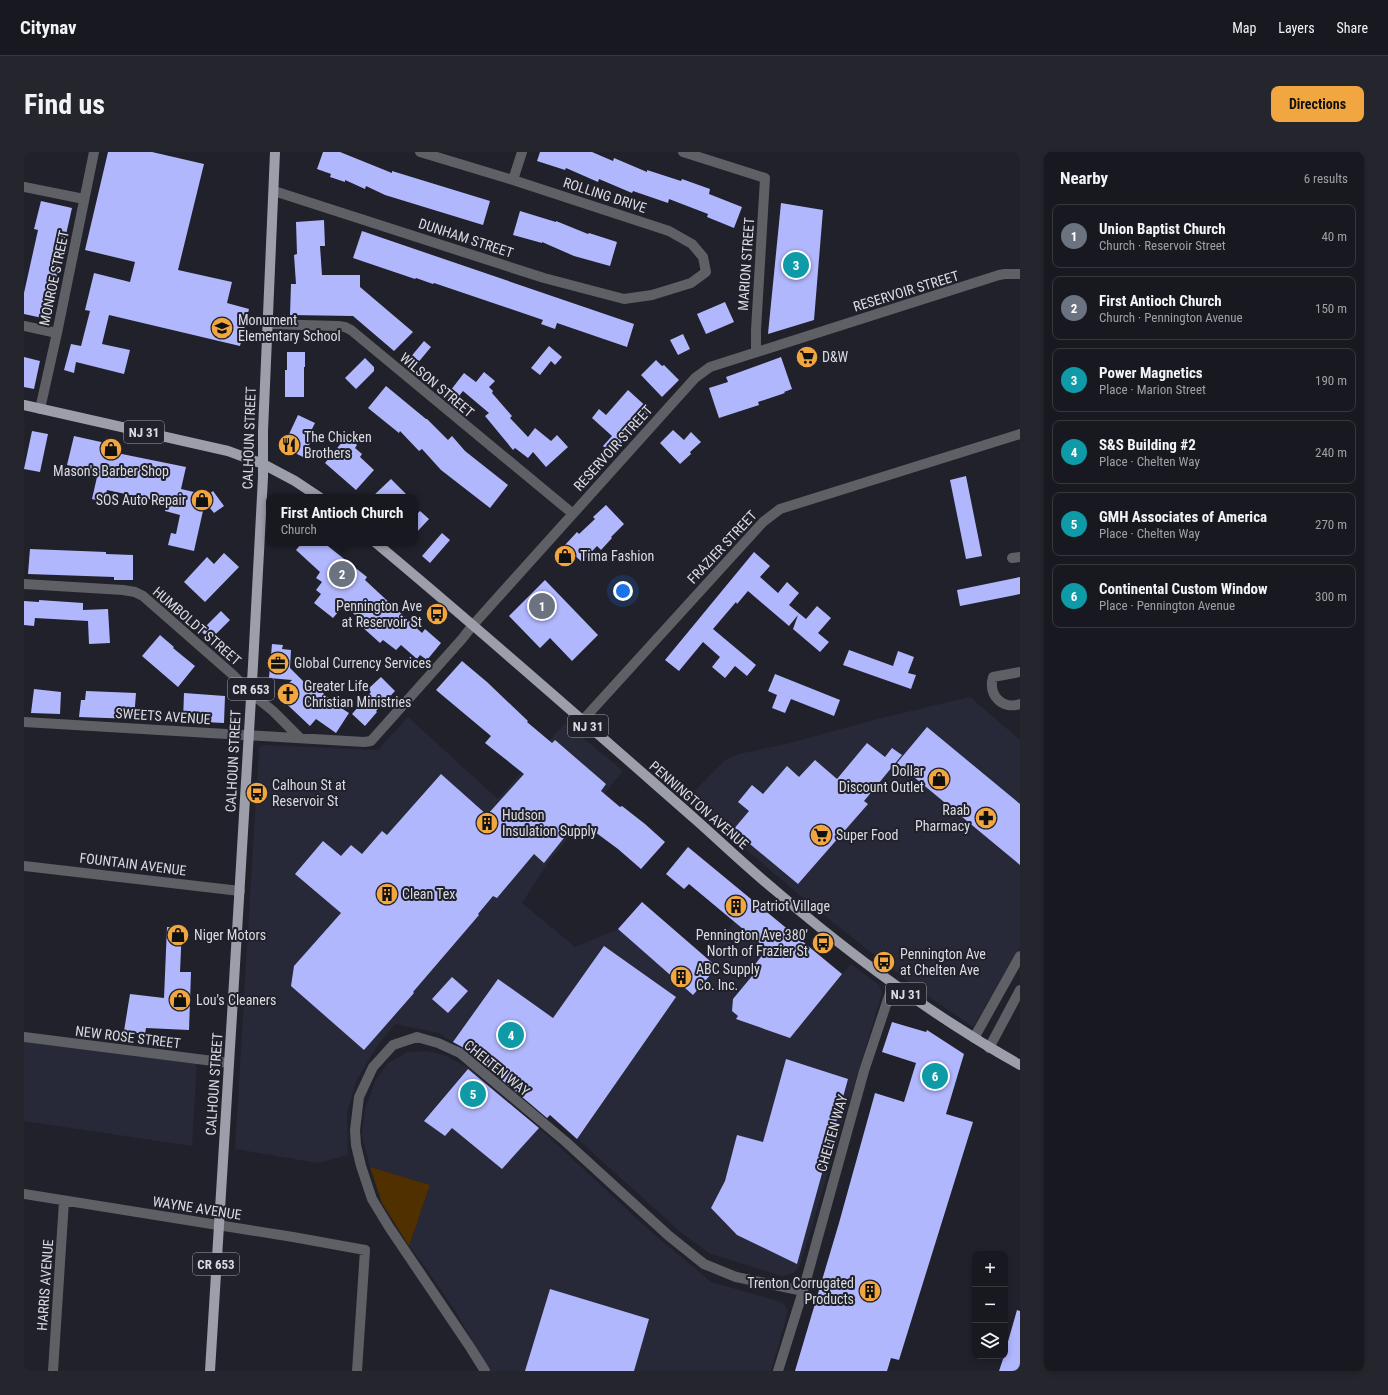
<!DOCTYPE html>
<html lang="en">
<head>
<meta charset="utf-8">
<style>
	:root { --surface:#181920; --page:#25262d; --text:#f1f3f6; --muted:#9fa0a5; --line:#36383e; --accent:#f1a63f }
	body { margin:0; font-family:"Roboto Condensed",sans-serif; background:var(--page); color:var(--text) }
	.controls { position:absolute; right:12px; bottom:12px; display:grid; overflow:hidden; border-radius:8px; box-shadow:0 2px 6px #0003 }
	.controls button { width:36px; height:36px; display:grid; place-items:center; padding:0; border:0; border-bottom:1px solid var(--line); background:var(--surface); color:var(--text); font:20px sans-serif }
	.you { position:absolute; left:599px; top:439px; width:14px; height:14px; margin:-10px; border:3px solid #fff; border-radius:50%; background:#1a73e8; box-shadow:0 0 0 6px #1a73e833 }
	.badge { display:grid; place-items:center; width:26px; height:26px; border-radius:50%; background:var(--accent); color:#fff; font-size:13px; font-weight:700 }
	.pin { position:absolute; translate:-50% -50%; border:2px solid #fff; box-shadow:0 1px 4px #0006 }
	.popup { position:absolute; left:242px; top:342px; width:152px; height:52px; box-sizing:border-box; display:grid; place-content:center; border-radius:8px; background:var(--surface); filter:drop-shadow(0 1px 3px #0005); font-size:13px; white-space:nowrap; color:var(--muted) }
	.popup b { font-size:15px; color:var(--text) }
	.popup::after { content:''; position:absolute; left:50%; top:100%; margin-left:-8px; border:8px solid transparent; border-top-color:var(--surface) }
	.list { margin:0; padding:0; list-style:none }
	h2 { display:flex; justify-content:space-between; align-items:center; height:52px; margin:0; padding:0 16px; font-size:17px }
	h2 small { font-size:13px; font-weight:400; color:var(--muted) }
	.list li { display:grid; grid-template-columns:26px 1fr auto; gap:12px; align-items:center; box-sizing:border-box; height:64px; margin:0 8px 8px; padding:0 8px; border:1px solid var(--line); border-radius:8px }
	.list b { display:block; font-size:15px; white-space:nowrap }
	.list p { margin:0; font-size:13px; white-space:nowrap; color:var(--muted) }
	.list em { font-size:13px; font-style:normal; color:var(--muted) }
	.icon { flex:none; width:22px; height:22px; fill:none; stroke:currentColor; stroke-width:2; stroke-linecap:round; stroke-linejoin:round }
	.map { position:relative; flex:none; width:996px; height:1219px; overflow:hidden; border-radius:8px }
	header { display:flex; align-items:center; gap:24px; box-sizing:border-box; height:56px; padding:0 20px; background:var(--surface); border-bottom:1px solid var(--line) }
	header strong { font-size:19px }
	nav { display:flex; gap:22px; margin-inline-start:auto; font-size:14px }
	.intro { display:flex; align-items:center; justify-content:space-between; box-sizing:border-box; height:96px; padding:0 24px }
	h1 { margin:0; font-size:28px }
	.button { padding:10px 18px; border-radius:8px; background:var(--accent); color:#111; font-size:14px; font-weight:700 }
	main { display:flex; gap:24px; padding:0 24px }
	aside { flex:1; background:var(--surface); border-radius:8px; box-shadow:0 2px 6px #0003 }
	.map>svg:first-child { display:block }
</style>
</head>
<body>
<header>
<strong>Citynav</strong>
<nav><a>Map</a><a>Layers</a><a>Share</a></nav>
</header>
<div class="intro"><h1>Find us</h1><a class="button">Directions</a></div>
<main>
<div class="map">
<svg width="996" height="1219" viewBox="0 0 996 1219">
	<rect width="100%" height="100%" fill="#20212b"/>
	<path fill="#272938" d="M 946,545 L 996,588 L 996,795 L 949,875 L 895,838 L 792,757 L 663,647 L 701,608 L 715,602 L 762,592 L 857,566 Z
		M 384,565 L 474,647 L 541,571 L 599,619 L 524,711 L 498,751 L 551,795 L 594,777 L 618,750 L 682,805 L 710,770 L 800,843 L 827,812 L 855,833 L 858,841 L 776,1113 L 770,1121 L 758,1124 L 687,1102 L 660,1083 L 500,939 L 415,881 L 371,872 L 354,893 L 333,927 L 323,961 L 324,1003 L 294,1011 L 211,997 L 235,595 L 240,593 L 354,598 Z
		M 0,890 L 173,910 L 168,994 L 0,969 Z
		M 403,899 L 420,903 L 445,916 L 515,976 L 625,1078 L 687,1130 L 754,1149 L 760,1152 L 764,1159 L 747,1219 L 466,1219 L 430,1157 L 401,1115 L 385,1094 L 406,1033 L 346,1015 L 338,983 L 341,957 L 351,929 L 364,911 L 384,900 Z"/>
	<path fill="#513000" d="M 346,1015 L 406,1033 L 385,1094 L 358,1051 Z"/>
	<path fill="#b1b7fd" d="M 84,0 L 128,0 L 180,12 L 154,118 L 208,130 L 203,151 L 225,157 L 216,194 L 85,163 L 78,192 L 106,198 L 100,222 L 52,210 L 50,221 L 40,218 L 47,192 L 57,194 L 66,159 L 61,158 L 70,121 L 106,130 L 111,110 L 61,98 Z
		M 299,0 L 316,0 L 368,21 L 368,19 L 466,49 L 459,73 L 361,43 L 342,34 L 341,37 L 321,28 L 321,30 L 306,25 L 307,22 L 293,17 Z
		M 516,0 L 568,0 L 589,9 L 590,6 L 623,20 L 623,18 L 657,29 L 658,27 L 686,37 L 685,42 L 718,55 L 710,76 L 683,65 L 684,62 L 645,47 L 644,51 L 609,39 L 608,41 L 575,27 L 574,30 L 542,16 L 541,18 L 513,9 Z
		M 17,49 L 48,56 L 23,167 L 0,162 L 0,141 L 14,78 L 10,77 Z
		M 757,51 L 799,58 L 790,168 L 744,182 Z
		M 496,59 L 532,70 L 532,69 L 564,82 L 565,81 L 593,90 L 586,114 L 550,104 L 518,90 L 518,91 L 489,83 Z
		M 300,68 L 301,94 L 296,94 L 298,123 L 336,123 L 336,135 L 389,180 L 370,199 L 329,164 L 266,163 L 267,132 L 272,132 L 270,103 L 273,102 L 272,70 Z
		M 338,79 L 610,172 L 603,195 L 533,171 L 531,177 L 517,172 L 519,168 L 410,131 L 409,132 L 392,126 L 391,127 L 329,106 Z
		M 701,150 L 710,170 L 682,182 L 673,162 Z
		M 659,182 L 666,197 L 654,203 L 646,188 Z
		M 400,189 L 407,195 L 387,219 L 380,213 Z
		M 525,194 L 538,205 L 531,213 L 527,209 L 516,223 L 507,216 Z
		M 263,200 L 281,200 L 281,215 L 280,215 L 280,245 L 261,245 L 261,218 L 263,218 Z
		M 0,205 L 16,209 L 10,237 L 0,235 Z
		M 757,205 L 768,237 L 760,240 L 761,241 L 734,250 L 735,253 L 695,266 L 685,236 L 704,230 L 702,225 Z
		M 341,206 L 350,215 L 350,219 L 332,237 L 321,226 Z
		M 632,208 L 638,214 L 640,213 L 655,228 L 638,245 L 617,223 Z
		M 460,220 L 471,229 L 465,235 L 469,239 L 468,241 L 488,264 L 486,266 L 504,285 L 511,276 L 527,289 L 533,283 L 544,295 L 522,315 L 509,300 L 504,306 L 491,296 L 489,298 L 461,264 L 465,261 L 439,239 L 431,249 L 423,243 L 440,221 L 452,230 Z
		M 362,234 L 402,267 L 403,267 L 424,288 L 428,284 L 441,299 L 484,333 L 466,356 L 417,318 L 398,297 L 395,299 L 376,279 L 375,281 L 344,256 Z
		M 604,238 L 626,258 L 588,302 L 579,294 L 588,284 L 568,266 L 575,257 L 582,263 Z
		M 274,263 L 291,271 L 283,287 L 287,289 L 279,305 L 259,295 Z
		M 649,278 L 660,288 L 667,280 L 677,290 L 666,300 L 667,302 L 656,312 L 636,291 Z
		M 8,279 L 24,282 L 16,320 L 0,317 Z
		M 50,284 L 95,294 L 93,301 L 162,315 L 157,337 L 183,343 L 183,344 L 189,339 L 200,354 L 190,361 L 181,350 L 170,399 L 144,393 L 147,381 L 152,382 L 156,363 L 141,359 L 142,351 L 83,338 L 80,350 L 68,347 L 73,325 L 60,322 L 61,317 L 43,313 Z
		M 323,284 L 333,293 L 331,296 L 338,302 L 336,305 L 350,318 L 332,338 L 301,311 Z
		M 942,324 L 958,404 L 942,407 L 926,328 Z
		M 367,327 L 385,345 L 348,345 Z
		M 582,353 L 600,372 L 587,385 L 588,386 L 577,398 L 573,394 L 558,410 L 540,394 L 553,380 L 555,382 L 571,367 L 569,365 Z
		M 396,359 L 405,367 L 391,382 L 391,364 Z
		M 418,381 L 426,388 L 406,411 L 398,404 Z
		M 278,391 L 300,391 L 343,425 L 341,428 L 398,481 L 401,477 L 417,491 L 403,508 L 396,503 L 393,507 L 377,493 L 372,498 L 359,488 L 356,491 L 336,473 L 339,470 L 320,453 L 309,466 L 290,451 L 297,442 L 292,438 L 298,430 L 292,426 L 296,420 L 272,398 Z
		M 6,397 L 82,400 L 82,402 L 109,403 L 109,428 L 90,428 L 90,425 L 4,422 Z
		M 730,400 L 746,414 L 736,425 L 754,441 L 763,430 L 775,441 L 765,453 L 782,467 L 793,454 L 807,466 L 794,481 L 805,490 L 796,500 L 769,477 L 774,463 L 765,474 L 724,439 L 713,452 L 712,450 L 689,477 L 732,513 L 723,524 L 711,514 L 701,526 L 688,515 L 696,505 L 679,490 L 655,519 L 641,508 Z
		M 200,401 L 215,415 L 181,450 L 160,430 L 183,405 L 190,412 Z
		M 996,425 L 996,442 L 936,454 L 933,438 Z
		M 521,428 L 574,483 L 548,509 L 526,486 L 516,496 L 485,464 Z
		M 15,448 L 59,451 L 59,458 L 84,457 L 86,491 L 65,492 L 64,469 L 11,466 L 10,474 L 0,473 L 0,449 L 15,450 Z
		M 197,459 L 206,468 L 186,488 L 177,479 Z
		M 136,483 L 150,495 L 149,496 L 171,514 L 154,535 L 118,504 Z
		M 248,492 L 259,493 L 258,497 L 267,498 L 266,516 L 283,533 L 286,529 L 311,552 L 325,561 L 312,581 L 292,567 L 286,574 L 253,543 L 268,528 L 245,526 Z
		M 825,498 L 869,514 L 874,499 L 890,505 L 884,521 L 892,523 L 887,537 L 819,513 Z
		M 438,509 L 463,530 L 504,569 L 503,570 L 528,591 L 531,588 L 582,632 L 577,639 L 596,655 L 598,654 L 621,672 L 641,690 L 617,717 L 594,697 L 571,680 L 566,685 L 551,672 L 520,711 L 510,702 L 473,746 L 469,744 L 454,762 L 455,763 L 389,840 L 390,841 L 340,898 L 267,834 L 270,814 L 317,761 L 271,722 L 299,689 L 317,704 L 327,693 L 338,702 L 358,679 L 363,683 L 417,622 L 463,663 L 500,622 L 461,591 L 467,584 L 412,538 Z
		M 751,522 L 816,548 L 810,564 L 767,547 L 761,561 L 748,556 L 753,543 L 744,539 Z
		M 357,525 L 371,539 L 352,559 L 353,560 L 341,574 L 328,562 L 347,540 L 344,537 Z
		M 10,537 L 37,540 L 36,562 L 7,561 Z
		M 62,539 L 112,541 L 110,567 L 55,565 L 57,548 L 61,548 Z
		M 160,541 L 201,544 L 200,571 L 159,569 Z
		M 903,575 L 996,652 L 996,713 L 873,611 Z
		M 843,591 L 861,605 L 868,596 L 878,603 L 840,649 L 844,652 L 774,732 L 709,678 L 725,659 L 714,650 L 728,633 L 739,642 L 763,614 L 775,625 L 791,608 L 813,627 Z
		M 664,695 L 818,822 L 766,886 L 712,867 L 714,864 L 708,859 L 709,847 L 733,818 L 729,815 L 743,797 L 665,732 L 660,737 L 642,722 Z
		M 618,750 L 693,815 L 669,843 L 594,777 Z
		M 143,775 L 158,775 L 156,820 L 167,820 L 165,878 L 122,876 L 121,882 L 100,879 L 106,842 L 140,846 Z
		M 580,794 L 652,845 L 553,987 L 526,963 L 523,966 L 440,896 L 429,890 L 474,827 L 529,866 Z
		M 428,825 L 444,839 L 424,861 L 408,847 Z
		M 868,870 L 902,880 L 903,878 L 940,902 L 922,962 L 949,970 L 875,1208 L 867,1206 L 863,1219 L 771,1219 L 815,1071 L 851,941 L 880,950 L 892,911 L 858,900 Z
		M 762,907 L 824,927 L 773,1112 L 713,1083 L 687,1056 L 701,1029 L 713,983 L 739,990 Z
		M 444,917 L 515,976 L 478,1017 L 428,976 L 421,984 L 400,969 Z
		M 526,1137 L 625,1167 L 610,1219 L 501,1219 Z
		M 993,1158 L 996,1159 L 996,1219 L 975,1219 L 980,1204 L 981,1204 L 981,1200 Z"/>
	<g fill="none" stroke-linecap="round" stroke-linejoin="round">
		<path stroke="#5f6065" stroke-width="10" d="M 659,0 L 741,26 L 732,178 L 732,200
			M 489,28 L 498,0
			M 0,35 L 60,47
			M 250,39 L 520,126 L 600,147 L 628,143 L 667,131 L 682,120 L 679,105 L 668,92 L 645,79 L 489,28 L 396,0
			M 244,172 L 314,174 L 321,175 L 327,178 L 548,361
			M 0,174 L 33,181
			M 16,257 L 33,181 L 70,0
			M 988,406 L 996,405
			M 0,432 L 99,438 L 111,440 L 119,444 L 208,522 L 227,541 L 249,559 L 276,586
			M 996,520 L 969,525 C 964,543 978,558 996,552
			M 558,569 L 739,370 L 756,357 L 996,282
			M 0,570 L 340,590 L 347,589 L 438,487 L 449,473 L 671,226 L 686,215 L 975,123 L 981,122 L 996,122
			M 0,714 L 216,739
			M 0,885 L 205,911
			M 950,886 L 996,804
			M 965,896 L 996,838
			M 0,1042 L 269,1085 L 341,1098 L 333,1219
			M 29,1219 L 40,1049
			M 461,1219 L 446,1195 L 365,1075 L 348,1047 L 337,1014 L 332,993 L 331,978 L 335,945 L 349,915 L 369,893 L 393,885 L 414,891 L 436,901 L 542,990 L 645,1084 L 680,1112 L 712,1125 L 779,1139
			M 754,1219 L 779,1139 L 840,919 L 869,832"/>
		<path stroke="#9c9ea9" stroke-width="10" d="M 0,253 L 204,299 L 239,312 L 271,329 L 295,345
			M 352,391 C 460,481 565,574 671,667 C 698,691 724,716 752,739 C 828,804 909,864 996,913
			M 186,1219 L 208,863 L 229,513 L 239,325 L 239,279 L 251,0"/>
	</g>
	<defs>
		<g id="school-disc" transform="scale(1.15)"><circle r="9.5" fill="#f1a63f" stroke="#20212b"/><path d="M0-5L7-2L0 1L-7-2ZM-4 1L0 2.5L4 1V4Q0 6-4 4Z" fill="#111"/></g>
		<g id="supermarket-disc" transform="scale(1.15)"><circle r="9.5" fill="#f1a63f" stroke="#20212b"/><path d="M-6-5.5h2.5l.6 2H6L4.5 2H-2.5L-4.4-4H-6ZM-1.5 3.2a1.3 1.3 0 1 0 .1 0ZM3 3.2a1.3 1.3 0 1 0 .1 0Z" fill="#111"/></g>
		<g id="restaurant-disc" transform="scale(1.15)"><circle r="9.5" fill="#f1a63f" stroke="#20212b"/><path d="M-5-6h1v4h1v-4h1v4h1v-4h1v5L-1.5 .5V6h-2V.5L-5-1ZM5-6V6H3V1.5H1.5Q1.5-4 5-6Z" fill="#111"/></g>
		<g id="shop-disc" transform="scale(1.15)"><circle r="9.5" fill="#f1a63f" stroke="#20212b"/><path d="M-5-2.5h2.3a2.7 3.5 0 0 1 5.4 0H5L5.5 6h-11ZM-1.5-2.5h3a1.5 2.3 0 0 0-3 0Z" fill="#111"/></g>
		<g id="bus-disc" transform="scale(1.15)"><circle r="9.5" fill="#f1a63f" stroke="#20212b"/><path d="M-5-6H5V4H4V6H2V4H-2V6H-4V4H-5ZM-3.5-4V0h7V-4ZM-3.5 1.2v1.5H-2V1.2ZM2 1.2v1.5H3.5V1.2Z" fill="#111"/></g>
		<g id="office-disc" transform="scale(1.15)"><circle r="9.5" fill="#f1a63f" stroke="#20212b"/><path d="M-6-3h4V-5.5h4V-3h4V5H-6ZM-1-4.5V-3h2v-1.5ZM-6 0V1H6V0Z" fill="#111"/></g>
		<g id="church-disc" transform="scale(1.15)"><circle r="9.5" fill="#f1a63f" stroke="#20212b"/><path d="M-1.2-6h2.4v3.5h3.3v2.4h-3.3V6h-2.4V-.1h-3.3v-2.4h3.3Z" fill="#111"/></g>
		<g id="pharmacy-disc" transform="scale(1.15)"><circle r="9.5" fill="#f1a63f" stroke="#20212b"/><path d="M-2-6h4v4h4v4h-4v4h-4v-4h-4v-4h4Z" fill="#111"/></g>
		<g id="building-disc" transform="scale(1.15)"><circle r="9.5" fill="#f1a63f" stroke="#20212b"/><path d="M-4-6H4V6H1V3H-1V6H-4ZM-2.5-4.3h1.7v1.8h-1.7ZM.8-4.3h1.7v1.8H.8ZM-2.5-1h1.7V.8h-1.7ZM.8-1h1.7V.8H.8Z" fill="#111"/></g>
	</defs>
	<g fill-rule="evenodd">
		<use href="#school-disc" x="198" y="176"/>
		<use href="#supermarket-disc" x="783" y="205"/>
		<use href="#restaurant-disc" x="265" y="293"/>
		<use href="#shop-disc" x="87" y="297"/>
		<use href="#shop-disc" x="178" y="348"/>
		<use href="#shop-disc" x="541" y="404"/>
		<use href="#bus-disc" x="413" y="462"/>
		<use href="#office-disc" x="254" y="511"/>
		<use href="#church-disc" x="264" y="542"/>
		<use href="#shop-disc" x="915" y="627"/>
		<use href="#bus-disc" x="233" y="641"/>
		<use href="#pharmacy-disc" x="962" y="666"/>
		<use href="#building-disc" x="463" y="671"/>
		<use href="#supermarket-disc" x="797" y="683"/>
		<use href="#building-disc" x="363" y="742"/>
		<use href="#building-disc" x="712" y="754"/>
		<use href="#shop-disc" x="154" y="783"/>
		<use href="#bus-disc" x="799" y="791"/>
		<use href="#bus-disc" x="860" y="810"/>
		<use href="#building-disc" x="657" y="825"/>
		<use href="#shop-disc" x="156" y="848"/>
		<use href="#building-disc" x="846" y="1139"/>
	</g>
	<g text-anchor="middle" stroke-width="4" stroke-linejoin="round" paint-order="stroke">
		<g fill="#20212b" stroke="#a3a4ac" stroke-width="1">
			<rect x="100" y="269" width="40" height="22" rx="3"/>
			<rect x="204" y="526" width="46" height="22" rx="3"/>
			<rect x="544" y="563" width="40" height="22" rx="3"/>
			<rect x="862" y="831" width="40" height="22" rx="3"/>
			<rect x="169" y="1101" width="46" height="22" rx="3"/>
		</g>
		<g font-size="13" font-weight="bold" fill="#dbdce3">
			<text x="120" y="285">NJ 31</text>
			<text x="227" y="542">CR 653</text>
			<text x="564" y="579">NJ 31</text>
			<text x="882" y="847">NJ 31</text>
			<text x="192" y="1117">CR 653</text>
		</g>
		<g font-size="14" fill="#dbdce3" stroke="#20212b">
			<text transform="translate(581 43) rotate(18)" y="5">ROLLING DRIVE</text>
			<text transform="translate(442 86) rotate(18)" y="5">DUNHAM STREET</text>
			<text transform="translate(722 112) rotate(-86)" y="5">MARION STREET</text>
			<text transform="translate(30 126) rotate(-78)" y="5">MONROE STREET</text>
			<text transform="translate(882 139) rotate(-17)" y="5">RESERVOIR STREET</text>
			<text transform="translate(413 233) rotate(40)" y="5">WILSON STREET</text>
			<text transform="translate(225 286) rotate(-88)" y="5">CALHOUN STREET</text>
			<text transform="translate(589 296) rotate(-48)" y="5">RESERVOIR STREET</text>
			<text transform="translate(698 395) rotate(-47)" y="5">FRAZIER STREET</text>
			<text transform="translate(173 474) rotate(41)" y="5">HUMBOLDT STREET</text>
			<text transform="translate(139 564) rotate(4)" y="5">SWEETS AVENUE</text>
			<text transform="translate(209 609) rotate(-87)" y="5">CALHOUN STREET</text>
			<text transform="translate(675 653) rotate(41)" y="5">PENNINGTON AVENUE</text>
			<text transform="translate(109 712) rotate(7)" y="5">FOUNTAIN AVENUE</text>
			<text transform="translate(104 885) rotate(7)" y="5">NEW ROSE STREET</text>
			<text transform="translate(473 916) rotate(39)" y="5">CHELTEN WAY</text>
			<text transform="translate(190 932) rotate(-86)" y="5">CALHOUN STREET</text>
			<text transform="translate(808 981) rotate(-74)" y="5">CHELTEN WAY</text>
			<text transform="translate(173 1056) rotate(9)" y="5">WAYNE AVENUE</text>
			<text transform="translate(21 1133) rotate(-86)" y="5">HARRIS AVENUE</text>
		</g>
		<g font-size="14" fill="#dbdce3" stroke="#20212b" text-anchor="start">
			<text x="214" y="173">Monument<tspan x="214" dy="16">Elementary School</tspan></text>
			<text x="798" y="210">D&amp;W</text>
			<text x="280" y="290">The Chicken<tspan x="280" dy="16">Brothers</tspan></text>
			<text x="87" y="324" text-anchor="middle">Mason's Barber Shop</text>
			<text x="162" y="353" text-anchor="end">SOS Auto Repair</text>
			<text x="556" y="409">Tima Fashion</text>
			<text x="398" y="459" text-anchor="end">Pennington Ave<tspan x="398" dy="16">at Reservoir St</tspan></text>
			<text x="270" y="516">Global Currency Services</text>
			<text x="280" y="539">Greater Life<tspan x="280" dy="16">Christian Ministries</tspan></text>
			<text x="900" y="624" text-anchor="end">Dollar<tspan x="900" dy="16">Discount Outlet</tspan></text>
			<text x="248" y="638">Calhoun St at<tspan x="248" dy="16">Reservoir St</tspan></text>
			<text x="946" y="663" text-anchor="end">Raab<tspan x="946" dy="16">Pharmacy</tspan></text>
			<text x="478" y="668">Hudson<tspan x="478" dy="16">Insulation Supply</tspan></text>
			<text x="812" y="688">Super Food</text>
			<text x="378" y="747">Clean Tex</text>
			<text x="728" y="759">Patriot Village</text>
			<text x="170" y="788">Niger Motors</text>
			<text x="784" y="788" text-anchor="end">Pennington Ave 380'<tspan x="784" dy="16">North of Frazier St</tspan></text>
			<text x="876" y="807">Pennington Ave<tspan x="876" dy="16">at Chelten Ave</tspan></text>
			<text x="672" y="822">ABC Supply<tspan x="672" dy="16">Co. Inc.</tspan></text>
			<text x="172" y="853">Lou's Cleaners</text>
			<text x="830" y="1136" text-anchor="end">Trenton Corrugated<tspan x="830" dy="16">Products</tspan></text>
		</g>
	</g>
</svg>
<div class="controls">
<button>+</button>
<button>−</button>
<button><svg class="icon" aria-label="layers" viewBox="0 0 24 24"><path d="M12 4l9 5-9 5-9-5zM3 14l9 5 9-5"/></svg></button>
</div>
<div class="you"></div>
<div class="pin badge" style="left:518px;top:454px;background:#6b7280">1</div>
<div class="pin badge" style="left:318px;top:422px;background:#6b7280">2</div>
<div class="popup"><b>First Antioch Church</b>Church</div>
<div class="pin badge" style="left:772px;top:113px;background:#0f9aa8">3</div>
<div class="pin badge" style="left:487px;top:883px;background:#0f9aa8">4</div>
<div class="pin badge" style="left:449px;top:942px;background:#0f9aa8">5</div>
<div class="pin badge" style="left:911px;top:924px;background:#0f9aa8">6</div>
</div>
<aside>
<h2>Nearby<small>6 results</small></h2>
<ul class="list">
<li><span class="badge" style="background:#6b7280">1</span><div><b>Union Baptist Church</b><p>Church · Reservoir Street</p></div><em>40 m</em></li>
<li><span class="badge" style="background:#6b7280">2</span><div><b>First Antioch Church</b><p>Church · Pennington Avenue</p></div><em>150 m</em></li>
<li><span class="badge" style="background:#0f9aa8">3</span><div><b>Power Magnetics</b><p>Place · Marion Street</p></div><em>190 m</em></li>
<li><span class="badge" style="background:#0f9aa8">4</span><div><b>S&amp;S Building #2</b><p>Place · Chelten Way</p></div><em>240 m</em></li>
<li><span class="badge" style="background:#0f9aa8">5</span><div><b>GMH Associates of America</b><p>Place · Chelten Way</p></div><em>270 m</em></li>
<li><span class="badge" style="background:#0f9aa8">6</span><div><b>Continental Custom Window</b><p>Place · Pennington Avenue</p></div><em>300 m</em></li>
</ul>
</aside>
</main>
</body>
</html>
